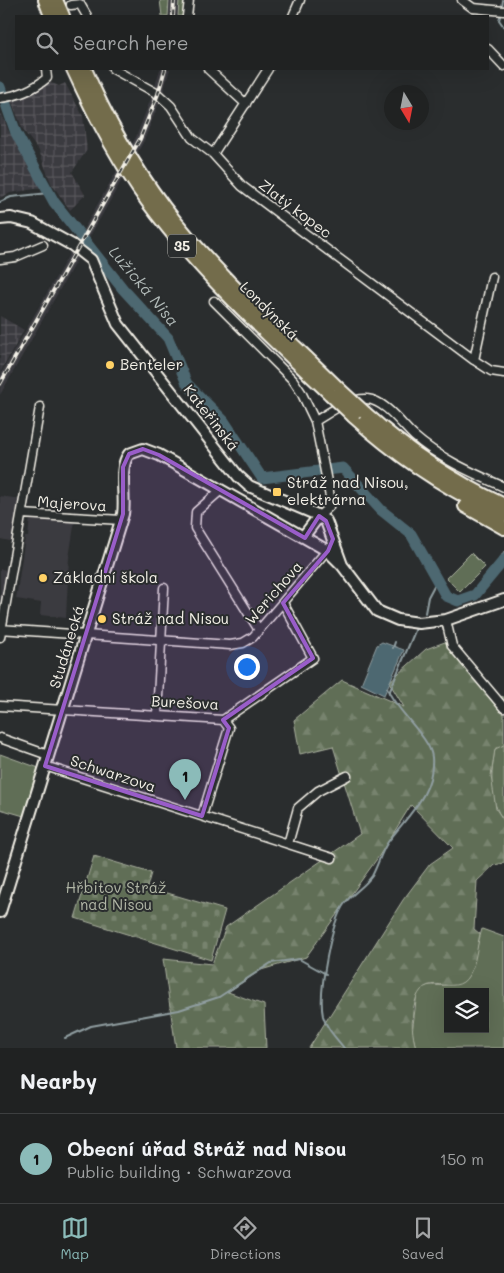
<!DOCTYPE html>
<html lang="en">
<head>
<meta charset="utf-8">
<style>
	:root { --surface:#202222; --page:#282a2a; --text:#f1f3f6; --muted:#a2a4a5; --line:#3d3f40; --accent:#8bbbb9 }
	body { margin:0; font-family:Mali,sans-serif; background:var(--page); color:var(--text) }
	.controls { position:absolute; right:15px; bottom:15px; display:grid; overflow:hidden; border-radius:0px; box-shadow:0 5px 20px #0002 }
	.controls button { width:45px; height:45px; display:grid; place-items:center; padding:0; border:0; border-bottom:1px solid var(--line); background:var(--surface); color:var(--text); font:25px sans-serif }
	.compass { position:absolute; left:384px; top:85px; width:45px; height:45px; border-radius:50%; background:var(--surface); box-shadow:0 5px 20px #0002; rotate:170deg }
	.you { position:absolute; left:246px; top:666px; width:18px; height:18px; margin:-12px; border:4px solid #fff; border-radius:50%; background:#1a73e8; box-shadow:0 0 0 8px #1a73e833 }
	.badge { display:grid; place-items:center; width:32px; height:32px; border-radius:50%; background:var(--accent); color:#111; font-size:16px; font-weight:700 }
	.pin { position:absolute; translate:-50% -41px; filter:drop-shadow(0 1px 2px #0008) }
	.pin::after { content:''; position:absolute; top:26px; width:18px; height:15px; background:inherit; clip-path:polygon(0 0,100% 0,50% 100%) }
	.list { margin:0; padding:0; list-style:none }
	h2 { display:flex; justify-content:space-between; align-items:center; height:65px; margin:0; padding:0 20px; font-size:21px }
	h2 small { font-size:16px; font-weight:400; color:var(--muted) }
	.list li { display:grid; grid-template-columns:32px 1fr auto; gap:15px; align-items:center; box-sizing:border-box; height:90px; padding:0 20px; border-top:1px solid var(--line) }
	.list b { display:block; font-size:19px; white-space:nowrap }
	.list p { margin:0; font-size:16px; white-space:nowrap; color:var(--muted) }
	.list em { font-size:16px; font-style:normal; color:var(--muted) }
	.icon { flex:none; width:28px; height:28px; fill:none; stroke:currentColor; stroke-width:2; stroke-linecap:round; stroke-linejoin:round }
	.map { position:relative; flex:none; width:504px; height:1048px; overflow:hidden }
	.search { position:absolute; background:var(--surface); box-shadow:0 5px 20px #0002; left:15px; right:15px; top:15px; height:55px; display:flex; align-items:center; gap:12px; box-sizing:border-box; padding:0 18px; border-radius:0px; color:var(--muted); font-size:19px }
	.sheet { height:155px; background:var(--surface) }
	nav { display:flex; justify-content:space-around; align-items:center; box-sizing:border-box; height:70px; border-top:1px solid var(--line); background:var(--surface); font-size:14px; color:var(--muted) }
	nav a { display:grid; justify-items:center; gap:2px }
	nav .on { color:var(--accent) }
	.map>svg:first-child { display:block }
</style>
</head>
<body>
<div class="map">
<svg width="504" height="1048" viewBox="0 0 504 1048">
	<defs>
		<pattern id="industrial-grid" width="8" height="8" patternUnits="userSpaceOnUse" patternTransform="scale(1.25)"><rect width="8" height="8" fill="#3b3a3f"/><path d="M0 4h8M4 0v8" fill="none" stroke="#58575b"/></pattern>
		<pattern id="forest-firs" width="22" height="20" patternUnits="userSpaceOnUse" patternTransform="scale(1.25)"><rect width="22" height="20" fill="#606e56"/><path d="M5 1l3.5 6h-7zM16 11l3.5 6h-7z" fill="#77836e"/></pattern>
		<pattern id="cemetery-stones" width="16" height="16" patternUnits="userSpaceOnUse" patternTransform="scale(1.25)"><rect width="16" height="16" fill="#606e56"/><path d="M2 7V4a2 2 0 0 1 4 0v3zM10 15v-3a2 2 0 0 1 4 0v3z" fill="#77836e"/></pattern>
	</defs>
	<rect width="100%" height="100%" fill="#2a2d2e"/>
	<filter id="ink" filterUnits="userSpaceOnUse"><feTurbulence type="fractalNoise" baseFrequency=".02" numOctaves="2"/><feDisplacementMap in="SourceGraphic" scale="10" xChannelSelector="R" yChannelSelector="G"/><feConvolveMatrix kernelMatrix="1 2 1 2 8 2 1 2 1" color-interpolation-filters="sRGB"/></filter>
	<g filter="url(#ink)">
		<path fill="#3b3a3f" d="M 169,0 L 179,0 L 178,16 L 168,16 Z
			M 160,69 L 170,69 L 162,96 L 144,141 L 0,395 L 0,375 L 136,137 L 153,93 Z
			M 0,496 L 21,499 L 15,542 L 0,539 Z
			M 30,518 L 75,520 L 69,558 L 66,618 L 40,615 L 41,603 L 16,599 L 25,537 L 28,537 Z
			M 0,569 L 10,570 L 0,620 Z"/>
		<path fill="url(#industrial-grid)" d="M 49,82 L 59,86 L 65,83 L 83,116 L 87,150 L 72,172 L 85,195 L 70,210 L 51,183 L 39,151 L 23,130 L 11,100 L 24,97 Z
			M 0,110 L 8,130 L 27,159 L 41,188 L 10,193 L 0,198 Z
			M 0,316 L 24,330 L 0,373 Z"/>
		<path fill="#606e56" stroke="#aab09f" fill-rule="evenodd" d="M 471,553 L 485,567 L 460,592 L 446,578 Z
			M 501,745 L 504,745 L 504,821 C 488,800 491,773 495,749 Z
			M 0,754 L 39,768 L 24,816 L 0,809 Z
			M 482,929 L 504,937 L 504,1048 L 416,1048 L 412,1033 L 417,993 C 426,981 435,987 446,985 C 454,984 463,978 469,975 ZM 448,992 L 485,992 L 485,1029 L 448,1029 Z"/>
		<path fill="url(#forest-firs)" stroke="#aab09f" d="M 160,0 L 169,0 L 168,16 L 162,16 Z
			M 179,0 L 185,0 L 185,16 L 178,16 Z
			M 445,642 L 488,694 L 504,697 L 504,745 L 495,749 L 491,776 L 496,809 L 504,821 L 504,863 L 494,865 L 477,881 L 474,929 L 480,934 C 477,946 476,964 469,975 C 455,1001 423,964 414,1006 C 411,1021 412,1034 416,1048 L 309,1048 L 403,900 L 430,864 L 453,848 L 411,805 L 379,856 L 306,957 L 261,970 L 228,992 L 264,1005 L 266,1048 L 176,1048 L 163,959 L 212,964 L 226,927 L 360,834 L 333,746 L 300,754 L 294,720 L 342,680 L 404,707 L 389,682 L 426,649 Z"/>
		<path fill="url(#cemetery-stones)" stroke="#aab09f" d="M 94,856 L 151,873 L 147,887 L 225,910 L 211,960 L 75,918 Z"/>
		<path fill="#4d6771" stroke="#909ea1" d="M 504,551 L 504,563 L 485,584 Z
			M 382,642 L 404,650 L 384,695 L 361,684 L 377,645 Z"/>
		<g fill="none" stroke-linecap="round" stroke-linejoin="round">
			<path stroke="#909ea1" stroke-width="2" d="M 502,8 L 503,0
				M 501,13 L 499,20 L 504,27
				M 0,202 L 11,197 L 49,193
				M 425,613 L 428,597 L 437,580
				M 393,648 L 395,642
				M 389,693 L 417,626
				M 65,1038 L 91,1026 L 179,1010 L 219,997 L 271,963 L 299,959 L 326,974
				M 344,1048 C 336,1038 326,1028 323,1016 C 318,993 331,921 345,903 C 353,893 365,886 372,876 C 378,865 381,852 388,842 C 408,815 435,793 432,757 C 430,737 394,709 387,688"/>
			<path stroke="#4d6771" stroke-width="11" d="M 0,87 L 16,133 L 54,202 L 123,289 L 168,338 L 187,384 L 224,421 L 262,478 L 343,468 L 381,510 L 411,534 L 446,596 L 458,601 L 475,595 L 504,560"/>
			<g stroke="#f4f1e8" stroke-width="11">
				<path id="minor" d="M 462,0 L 473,8 L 504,11
					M 71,5 L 80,4 L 87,16
					M 187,16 L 189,0
					M 293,16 L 300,0
					M 488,49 L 504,66
					M 113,69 L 158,94 L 171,106 L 192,138 L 213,154 L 242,186 L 474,360 L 492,277
					M 208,69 L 246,104
					M 0,98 C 17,96 34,89 47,78 L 46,69
					M 213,154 L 268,69
					M 0,259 L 15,257 L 43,245
					M 214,301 L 293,380 L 301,392 L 315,421 L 330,497 L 329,507 L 319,516
					M 474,360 L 491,371 L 504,373
					M 315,421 C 331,412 348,398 367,399 C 386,401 401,424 414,436 C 440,459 473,473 504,487
					M 221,490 L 196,512 L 195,528 L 259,630
					M 22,514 L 121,520
					M 446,620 L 452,646 L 504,708
					M 0,629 L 230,645 L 243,643 L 253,637 L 329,548
					M 0,637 L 40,407
					M 0,706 L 223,720 L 313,658 L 283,603
					M 157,715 L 164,588
					M 0,738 L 48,755
					M 45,766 L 332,858
					M 202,816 L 229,728 L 223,720
					M 288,844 L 298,808 L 318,791 L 347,776"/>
			</g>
			<g stroke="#f4f1e8" stroke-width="14">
				<path id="tertiary" d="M 0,219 L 11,218 L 32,223 L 72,245 L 91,260 L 118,324 L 238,476 L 249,486 L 315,514 L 326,521 L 342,565 L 377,611 L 398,620 L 419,623 L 446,620 L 504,600
					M 303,537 L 319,516
					M 0,912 L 123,514 C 126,496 118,468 129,454 L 143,449 L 159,455 L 328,551 L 342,565"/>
			</g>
			<g stroke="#f4f1e8" stroke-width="16">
				<path id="trunk" d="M 45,0 L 51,16
					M 56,0 L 63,16
					M 73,69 C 94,115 117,160 147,201 C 199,272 266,333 330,394
					M 85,69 C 106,118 132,164 164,207 C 215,274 280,331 340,390
					M 365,413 C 407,451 453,481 504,505
					M 353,416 C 399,458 447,490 504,516
					M 465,506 L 504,528"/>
			</g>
			<use href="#minor" stroke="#2a2d2e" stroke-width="8"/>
			<use href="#tertiary" stroke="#2a2d2e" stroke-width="10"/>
			<use href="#trunk" stroke="#736c4b" stroke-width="12"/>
			<g stroke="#f4f1e8" stroke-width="4">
				<path id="rail" d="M 173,16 L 174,0
					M 0,384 L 140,139 L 158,94 L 165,69"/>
			</g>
			<use href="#rail" stroke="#2a2d2e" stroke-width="2" stroke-dasharray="5.5" stroke-linecap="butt"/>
			<g stroke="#f4f1e8" stroke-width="16" stroke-linecap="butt">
				<path id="trunk-bridge" d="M 340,390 L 365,413
					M 330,394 L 353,416"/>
			</g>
			<use href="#trunk-bridge" stroke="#736c4b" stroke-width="12"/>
		</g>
	</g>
	<path fill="#995dc9" fill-opacity="0.2" stroke="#995dc9" stroke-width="4" stroke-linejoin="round" d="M 143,449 L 159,455 L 305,538 L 319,516 L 326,521 L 333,539 L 328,551 L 283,603 L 313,658 L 223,720 L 229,728 L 202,816 L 45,766 L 123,514 L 123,467 L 129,454 Z"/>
	<g fill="#ffd166" stroke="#2a2d2e" stroke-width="2">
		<circle cx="110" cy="365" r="5"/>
		<rect x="272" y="487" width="10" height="10" rx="2.5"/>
		<circle cx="43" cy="578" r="5"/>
		<circle cx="102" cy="619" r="5"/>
	</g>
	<g text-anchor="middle" stroke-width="4" stroke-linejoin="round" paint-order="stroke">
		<rect fill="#2a2d2e" stroke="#b7b6b0" stroke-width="1" x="168" y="234.5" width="28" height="23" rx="4"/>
		<g font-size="14" font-weight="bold" fill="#f4f1e8">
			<text x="182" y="251">35</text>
		</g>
		<g font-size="15" fill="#f4f1e8" stroke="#2a2d2e">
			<text transform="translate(295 209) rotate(37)" y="5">Zlatý kopec</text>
			<text transform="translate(269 311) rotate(45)" y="5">Londýnská</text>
			<text transform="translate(211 418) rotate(52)" y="5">Kateřinská</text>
			<text transform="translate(72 504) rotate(4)" y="5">Majerova</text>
			<text transform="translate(274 593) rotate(-49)" y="5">Werichova</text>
			<text transform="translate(67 647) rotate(-73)" y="5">Studánecká</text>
			<text transform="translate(185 703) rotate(3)" y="5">Burešova</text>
			<text transform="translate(113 774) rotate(18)" y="5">Schwarzova</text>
		</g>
		<g font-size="15" fill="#f4f1e8" stroke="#2a2d2e" text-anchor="start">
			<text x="120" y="370">Benteler</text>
			<text x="287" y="488">Stráž nad Nisou,<tspan x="287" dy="17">elektrárna</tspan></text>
			<text x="53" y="583">Základní škola</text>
			<text x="112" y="624">Stráž nad Nisou</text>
		</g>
		<g font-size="15" fill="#b1b6a6" stroke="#2a2d2e">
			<text x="116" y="893">Hřbitov Stráž<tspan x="116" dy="17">nad Nisou</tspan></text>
		</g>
		<g font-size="16" font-style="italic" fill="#b1bab8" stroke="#2a2d2e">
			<text transform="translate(144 286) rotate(50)" y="6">Lužická Nisa</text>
		</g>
	</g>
</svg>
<div class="controls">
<button><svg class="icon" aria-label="layers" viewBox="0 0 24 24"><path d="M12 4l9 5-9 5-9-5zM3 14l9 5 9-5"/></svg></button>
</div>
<svg class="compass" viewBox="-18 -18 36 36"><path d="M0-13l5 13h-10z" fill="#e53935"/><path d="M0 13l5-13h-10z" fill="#a2a4a5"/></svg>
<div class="you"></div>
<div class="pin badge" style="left:185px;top:800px">1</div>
<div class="search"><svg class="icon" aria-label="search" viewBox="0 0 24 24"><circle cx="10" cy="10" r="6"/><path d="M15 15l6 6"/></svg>Search here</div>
</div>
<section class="sheet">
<h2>Nearby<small></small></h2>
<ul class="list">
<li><span class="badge">1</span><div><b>Obecní úřad Stráž nad Nisou</b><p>Public building · Schwarzova</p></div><em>150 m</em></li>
</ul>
</section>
<nav>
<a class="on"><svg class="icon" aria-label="map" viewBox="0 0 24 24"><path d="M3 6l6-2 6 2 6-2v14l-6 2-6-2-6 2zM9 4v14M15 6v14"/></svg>Map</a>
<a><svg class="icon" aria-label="directions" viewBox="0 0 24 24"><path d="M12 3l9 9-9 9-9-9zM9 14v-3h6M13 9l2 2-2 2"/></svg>Directions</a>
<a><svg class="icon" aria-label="saved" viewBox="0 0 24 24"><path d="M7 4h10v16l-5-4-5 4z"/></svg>Saved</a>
</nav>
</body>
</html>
